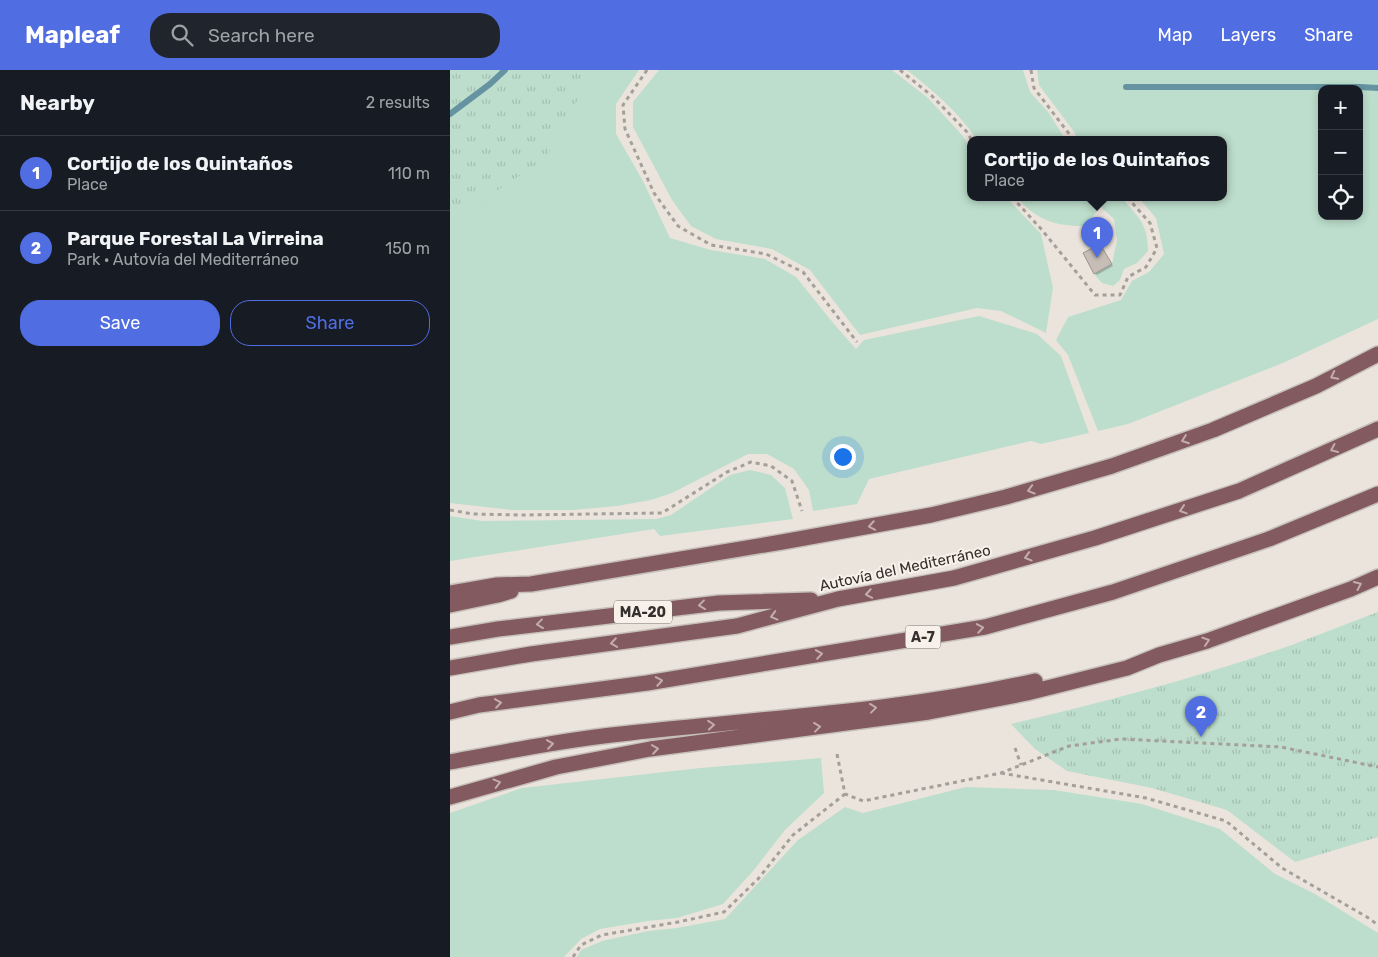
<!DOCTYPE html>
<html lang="en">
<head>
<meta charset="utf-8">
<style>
	:root { --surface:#171b24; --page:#20242c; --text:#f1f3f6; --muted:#9ea1a6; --line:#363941; --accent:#506de1 }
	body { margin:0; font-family:Rubik,sans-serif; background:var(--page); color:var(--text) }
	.controls { position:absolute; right:15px; top:15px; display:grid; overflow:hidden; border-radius:10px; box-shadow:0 2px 8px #0003 }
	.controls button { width:45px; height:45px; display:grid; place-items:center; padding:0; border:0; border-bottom:1px solid var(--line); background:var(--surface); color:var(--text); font:25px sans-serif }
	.you { position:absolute; left:392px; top:386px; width:18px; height:18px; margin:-12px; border:4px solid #fff; border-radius:50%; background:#1a73e8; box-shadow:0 0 0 8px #1a73e833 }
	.badge { display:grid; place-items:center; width:32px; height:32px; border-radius:50%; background:var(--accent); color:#fff; font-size:16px; font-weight:700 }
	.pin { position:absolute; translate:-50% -41px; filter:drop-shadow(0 1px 2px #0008) }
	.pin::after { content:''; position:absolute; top:26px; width:18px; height:15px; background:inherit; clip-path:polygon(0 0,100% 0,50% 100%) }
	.popup { position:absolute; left:517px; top:66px; width:260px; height:65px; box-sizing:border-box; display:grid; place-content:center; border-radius:10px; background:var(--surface); filter:drop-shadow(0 1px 4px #0005); font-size:16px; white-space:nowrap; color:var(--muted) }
	.popup b { font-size:19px; color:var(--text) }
	.popup::after { content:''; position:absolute; left:50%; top:100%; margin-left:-10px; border:10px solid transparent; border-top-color:var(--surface) }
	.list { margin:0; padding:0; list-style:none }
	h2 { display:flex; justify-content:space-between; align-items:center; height:65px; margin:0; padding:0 20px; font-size:21px }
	h2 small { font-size:16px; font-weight:400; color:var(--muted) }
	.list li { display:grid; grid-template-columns:32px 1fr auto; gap:15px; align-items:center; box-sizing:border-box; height:75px; padding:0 20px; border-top:1px solid var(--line) }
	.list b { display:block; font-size:19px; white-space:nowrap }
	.list p { margin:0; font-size:16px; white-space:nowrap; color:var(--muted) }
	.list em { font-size:16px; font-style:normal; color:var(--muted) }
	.actions { display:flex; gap:10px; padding:15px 20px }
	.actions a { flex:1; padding:11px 0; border:1px solid var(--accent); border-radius:20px; text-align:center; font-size:18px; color:var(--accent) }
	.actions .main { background:var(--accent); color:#fff }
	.icon { flex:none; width:28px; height:28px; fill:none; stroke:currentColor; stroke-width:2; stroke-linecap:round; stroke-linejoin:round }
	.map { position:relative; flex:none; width:928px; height:887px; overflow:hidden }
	header { display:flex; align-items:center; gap:30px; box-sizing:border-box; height:70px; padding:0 25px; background:var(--accent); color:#fff }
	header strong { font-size:24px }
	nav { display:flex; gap:28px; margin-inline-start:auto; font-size:18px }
	.search { width:350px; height:45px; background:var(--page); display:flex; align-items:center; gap:12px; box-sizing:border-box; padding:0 18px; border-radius:20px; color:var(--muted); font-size:19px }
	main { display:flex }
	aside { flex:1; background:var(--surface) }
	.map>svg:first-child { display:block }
</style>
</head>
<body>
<header>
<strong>Mapleaf</strong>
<div class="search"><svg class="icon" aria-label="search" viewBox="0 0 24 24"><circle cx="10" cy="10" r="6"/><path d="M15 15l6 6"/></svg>Search here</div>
<nav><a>Map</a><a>Layers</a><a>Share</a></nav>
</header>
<main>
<aside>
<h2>Nearby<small>2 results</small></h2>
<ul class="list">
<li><span class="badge">1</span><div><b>Cortijo de los Quintaños</b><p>Place</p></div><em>110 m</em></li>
<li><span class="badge">2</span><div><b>Parque Forestal La Virreina</b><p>Park · Autovía del Mediterráneo</p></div><em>150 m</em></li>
</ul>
<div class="actions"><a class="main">Save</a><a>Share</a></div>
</aside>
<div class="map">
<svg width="928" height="887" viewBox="0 0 928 887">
	<defs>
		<pattern id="park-tufts" width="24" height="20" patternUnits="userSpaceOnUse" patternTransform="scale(1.25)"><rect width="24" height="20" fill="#bddecc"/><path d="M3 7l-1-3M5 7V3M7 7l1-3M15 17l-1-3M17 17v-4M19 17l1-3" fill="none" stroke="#a3bfb0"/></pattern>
	</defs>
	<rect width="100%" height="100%" fill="#ebe4dc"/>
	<path fill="#bddecc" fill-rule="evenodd" d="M 0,0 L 189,0 L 166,34 L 166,64 L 193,111 L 220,168 L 261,180 L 315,189 L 346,207 L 384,254 L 406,279 L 414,270 L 529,246 L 587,264 L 611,286 L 639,363 L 591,374 L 581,371 L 419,409 L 407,434 L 363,441 L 359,420 L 344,399 L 317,384 L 298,384 L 222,423 L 201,430 L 167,436 L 123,440 L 62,440 L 0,433 Z
		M 209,0 L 442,0 L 478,28 L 512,65 L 521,79 L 521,127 L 556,127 L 591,164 L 603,218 L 596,263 L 551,241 L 527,238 L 410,265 L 360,200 L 322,179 L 266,169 L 241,156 L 222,130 L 183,57 L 183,32 Z
		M 457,0 L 573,0 L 580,22 L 599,43 L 615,69 L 526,69 C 509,42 482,20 457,0 Z
		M 587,0 L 928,0 L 928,249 L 833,293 L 678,354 L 648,361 L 618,285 L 606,270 L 618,247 L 671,230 L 682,211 L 699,202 L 714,184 L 706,148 L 688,127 L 773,127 L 773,69 L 627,69 L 625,63 L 589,15 ZM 872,19 L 909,19 L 909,146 L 872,146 Z
		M 566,127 L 671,127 C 688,147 698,153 698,181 L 687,193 L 674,199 L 670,210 L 663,216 L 652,213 L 644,204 L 662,194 L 667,170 L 664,149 L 651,137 L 634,156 C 604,156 587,150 566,127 Z
		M 300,400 L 321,405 L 335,418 L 343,449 L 210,466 L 204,459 L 0,491 L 0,446 L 32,451 L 207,449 L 221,445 L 280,405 Z
		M 371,688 L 374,723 L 335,760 L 303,801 L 273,834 L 227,848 L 198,851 L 150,859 L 131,869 L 114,887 L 0,887 L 0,743 L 72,718 L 250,698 Z
		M 516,717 L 604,720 L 692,734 L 770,759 L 825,804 L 865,824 L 928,863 L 928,887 L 127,887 L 131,880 L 152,871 L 198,861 L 227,858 L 275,849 L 348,770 L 395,737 L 413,743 Z"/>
	<path fill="url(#park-tufts)" d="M 0,0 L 144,0 L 95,89 L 0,152 Z
		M 928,542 L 928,767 L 845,792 L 777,740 L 702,718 L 617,701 L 585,679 L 561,654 C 655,632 748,607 839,576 C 869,565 898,553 928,542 Z"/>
	<path fill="#0003" d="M 650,175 L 663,196 L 647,205 L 645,203 Z"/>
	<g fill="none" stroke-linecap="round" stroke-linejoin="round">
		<path stroke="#6593a1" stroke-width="6" d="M 676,17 L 910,17 L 928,18
			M 0,44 L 40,14 L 55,0"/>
	</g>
	<path fill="#c7bdb7" stroke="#9f9691" d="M 650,174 L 662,194 L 644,204 L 633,183 Z"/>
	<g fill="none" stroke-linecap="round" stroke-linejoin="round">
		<g stroke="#c6c0b9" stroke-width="18">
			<path id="highway" d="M 0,523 L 47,515 L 81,514 L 332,472 L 481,445 L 556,427 L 662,396 L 763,360 L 866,316 L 928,284
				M 0,535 L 48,525 L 61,521
				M 0,567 L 48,559 L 269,533 L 361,530
				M 0,598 L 81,584 L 287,556 L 388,529 L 504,508 L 645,468 L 789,421 L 928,359
				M 0,642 L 29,635 L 197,613 L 535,557 L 663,522 L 819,469 L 928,424
				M 0,692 C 59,681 119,669 180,663 C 315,648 452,641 585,611
				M 0,727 L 106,697 L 200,679 L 479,642 L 577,623 L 677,598 L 709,585 L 757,571 L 901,519 L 928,507"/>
		</g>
		<path stroke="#a49f99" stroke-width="3" stroke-dasharray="4 4" stroke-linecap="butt" d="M 197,0 L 173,35 L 175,59 L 204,123 L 228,156 L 261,175 L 316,184 L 353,202 L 407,272
			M 450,0 L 482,26 L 517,62 L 521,69
			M 581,0 L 584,18 L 620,65 L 621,69
			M 562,127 L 592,160 L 645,225 L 670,225 L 678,207 L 696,197 L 707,178 L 700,153 L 677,127
			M 0,440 L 23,444 L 72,445 L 212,443 L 277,402 L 301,392 L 321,396 L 342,411 L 352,441
			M 565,678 L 571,695
			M 387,684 L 395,724 L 413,731 L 551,703 L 619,676 L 671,669 L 831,677 L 928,697
			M 551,703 L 696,728 L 776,751 L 832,798 L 917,847 L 928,855
			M 123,887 L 131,875 L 152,865 L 228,852 L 274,842 L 308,809 L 343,765 L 395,724"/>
		<use href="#highway" stroke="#825a5f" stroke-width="15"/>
	</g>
	<defs><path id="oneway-chevron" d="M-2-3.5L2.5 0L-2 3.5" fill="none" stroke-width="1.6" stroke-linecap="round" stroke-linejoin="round" transform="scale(1.25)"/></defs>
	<g stroke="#c3adab">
		<use href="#oneway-chevron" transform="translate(884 306) rotate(153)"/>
		<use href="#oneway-chevron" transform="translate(735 370) rotate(160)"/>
		<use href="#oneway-chevron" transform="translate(884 379) rotate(156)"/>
		<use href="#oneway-chevron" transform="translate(581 420) rotate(164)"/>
		<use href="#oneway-chevron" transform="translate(733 440) rotate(162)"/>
		<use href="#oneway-chevron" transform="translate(422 456) rotate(170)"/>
		<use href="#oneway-chevron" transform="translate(578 487) rotate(164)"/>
		<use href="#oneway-chevron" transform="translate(908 515) rotate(-24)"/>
		<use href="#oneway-chevron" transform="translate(419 524) rotate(170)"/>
		<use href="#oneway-chevron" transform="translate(252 535) rotate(173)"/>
		<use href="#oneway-chevron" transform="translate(324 546) rotate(165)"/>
		<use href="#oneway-chevron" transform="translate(90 554) rotate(173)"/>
		<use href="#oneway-chevron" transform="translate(530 558) rotate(-10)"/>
		<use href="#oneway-chevron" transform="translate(756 571) rotate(-18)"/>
		<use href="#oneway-chevron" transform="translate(164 573) rotate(172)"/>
		<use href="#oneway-chevron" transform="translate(369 584) rotate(-9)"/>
		<use href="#oneway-chevron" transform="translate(209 611) rotate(-10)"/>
		<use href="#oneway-chevron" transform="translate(48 633) rotate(-8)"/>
		<use href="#oneway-chevron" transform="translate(423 638) rotate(-7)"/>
		<use href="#oneway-chevron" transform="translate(261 655) rotate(-5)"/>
		<use href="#oneway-chevron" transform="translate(367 657) rotate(-7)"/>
		<use href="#oneway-chevron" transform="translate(100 674) rotate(-8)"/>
		<use href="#oneway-chevron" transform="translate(205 679) rotate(-8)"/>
		<use href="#oneway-chevron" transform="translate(47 713) rotate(-15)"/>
	</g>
	<g text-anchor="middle" stroke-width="4" stroke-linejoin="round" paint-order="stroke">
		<g fill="#f8f1e9" stroke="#6e6a65" stroke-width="1">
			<rect x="164" y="530.5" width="58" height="23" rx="4"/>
			<rect x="455.5" y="555.5" width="35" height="23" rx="4"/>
		</g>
		<g font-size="14" font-weight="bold" fill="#33302d">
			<text x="193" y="547">MA-20</text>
			<text x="473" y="572">A-7</text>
		</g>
		<g font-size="15" fill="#33302d" stroke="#f8f1e9">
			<text transform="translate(455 498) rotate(-12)" y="5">Autovía del Mediterráneo</text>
		</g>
	</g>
</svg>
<div class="controls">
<button>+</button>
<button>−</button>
<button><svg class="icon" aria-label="locate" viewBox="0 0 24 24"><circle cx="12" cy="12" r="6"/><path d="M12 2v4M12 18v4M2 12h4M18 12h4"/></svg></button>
</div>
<div class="you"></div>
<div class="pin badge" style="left:647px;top:188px">1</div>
<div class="popup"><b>Cortijo de los Quintaños</b>Place</div>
<div class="pin badge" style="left:751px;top:667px">2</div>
</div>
</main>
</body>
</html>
